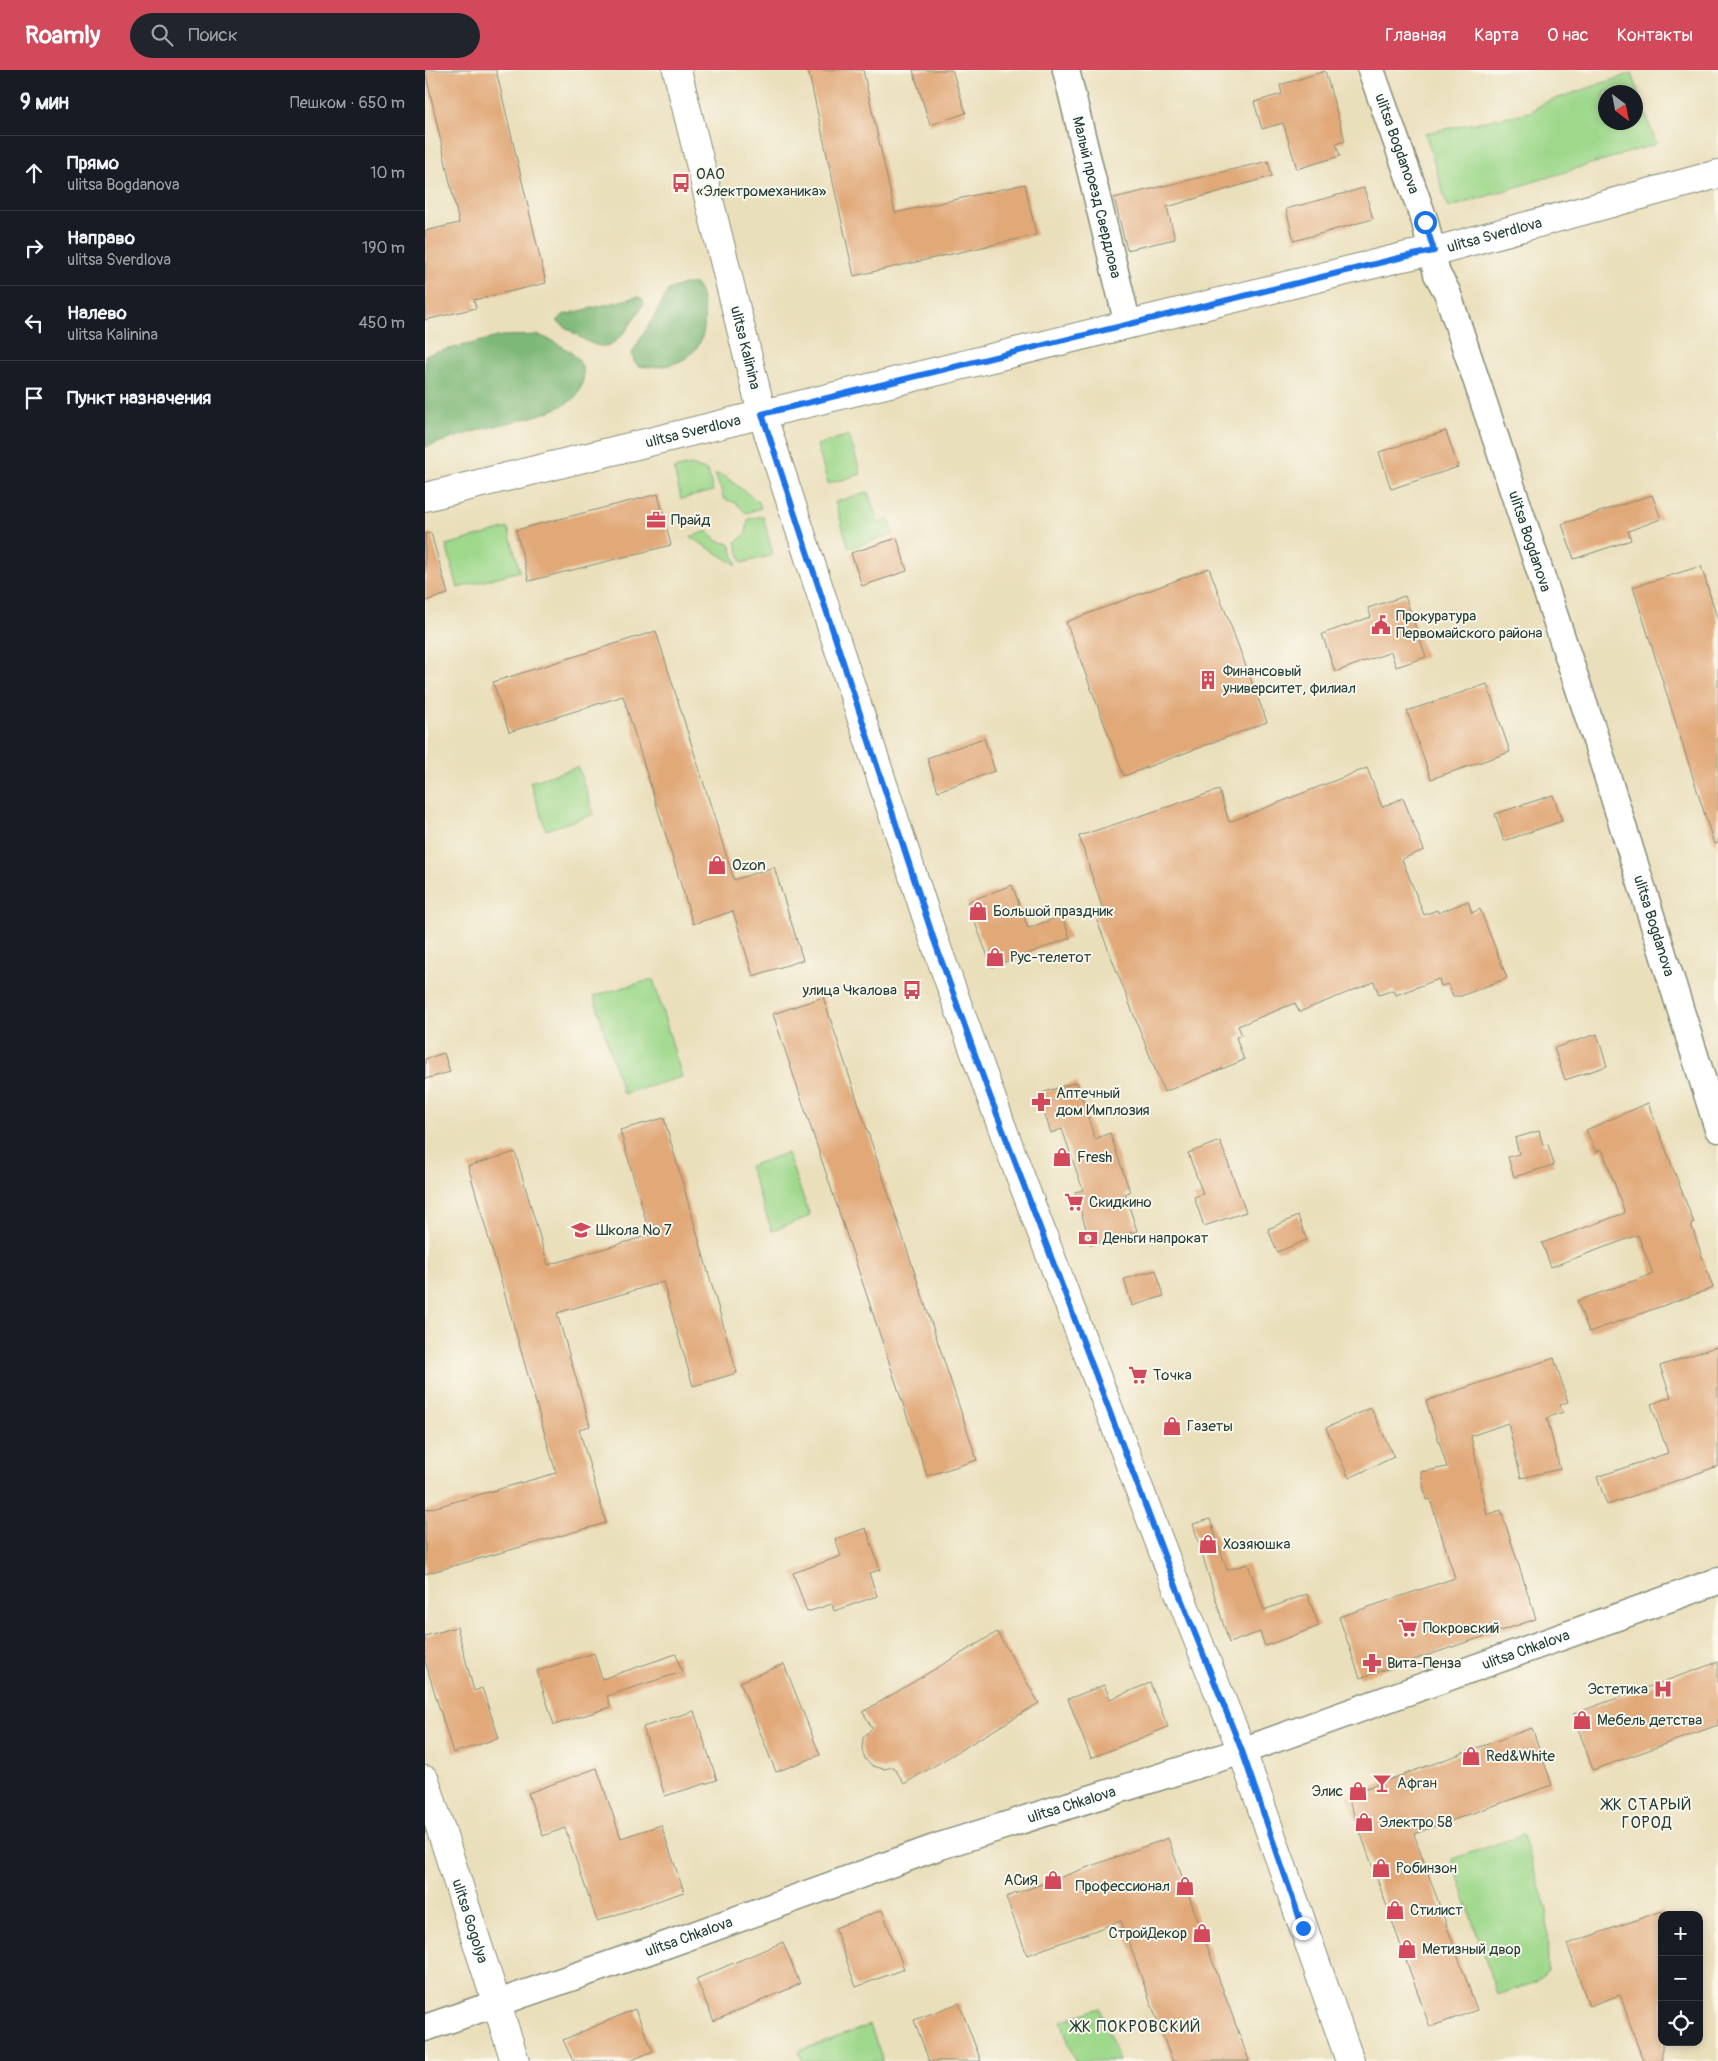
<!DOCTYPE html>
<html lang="ru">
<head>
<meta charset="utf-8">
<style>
	:root { --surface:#171b24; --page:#20242c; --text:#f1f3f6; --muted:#9ea1a6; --line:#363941; --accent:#d1495b }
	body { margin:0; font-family:Pangolin,sans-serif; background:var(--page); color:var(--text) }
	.controls { position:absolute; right:15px; bottom:15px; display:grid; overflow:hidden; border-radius:10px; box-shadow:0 2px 8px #0003 }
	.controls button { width:45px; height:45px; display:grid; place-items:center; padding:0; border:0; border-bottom:1px solid var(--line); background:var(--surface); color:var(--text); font:25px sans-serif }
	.compass { position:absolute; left:1173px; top:15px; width:45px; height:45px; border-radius:50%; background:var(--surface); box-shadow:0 2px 8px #0003; rotate:148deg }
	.stop { position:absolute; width:15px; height:15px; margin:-11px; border:4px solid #1a73e8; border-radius:50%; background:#fff }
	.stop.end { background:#1a73e8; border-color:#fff; box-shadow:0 1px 5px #0008 }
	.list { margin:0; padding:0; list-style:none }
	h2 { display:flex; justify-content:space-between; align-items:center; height:65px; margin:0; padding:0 20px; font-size:21px }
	h2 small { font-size:16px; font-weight:400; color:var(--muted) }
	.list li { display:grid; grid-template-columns:32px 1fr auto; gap:15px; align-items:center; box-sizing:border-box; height:75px; padding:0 20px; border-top:1px solid var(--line) }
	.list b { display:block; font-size:19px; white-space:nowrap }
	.list p { margin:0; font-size:16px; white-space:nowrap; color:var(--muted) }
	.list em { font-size:16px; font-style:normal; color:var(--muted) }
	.icon { flex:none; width:28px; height:28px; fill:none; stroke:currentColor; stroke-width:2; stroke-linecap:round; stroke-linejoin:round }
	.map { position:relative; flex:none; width:1293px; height:1991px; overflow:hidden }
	header { display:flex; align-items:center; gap:30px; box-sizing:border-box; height:70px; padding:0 25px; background:var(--accent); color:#fff }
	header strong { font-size:24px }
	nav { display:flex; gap:28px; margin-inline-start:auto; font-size:18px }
	.search { width:350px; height:45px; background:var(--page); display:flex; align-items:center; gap:12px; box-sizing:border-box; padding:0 18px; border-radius:28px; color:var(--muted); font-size:19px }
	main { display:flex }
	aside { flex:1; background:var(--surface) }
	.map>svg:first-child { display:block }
</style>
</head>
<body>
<header>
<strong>Roamly</strong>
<div class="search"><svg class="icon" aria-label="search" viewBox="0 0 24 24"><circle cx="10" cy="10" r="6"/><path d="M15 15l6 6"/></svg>Поиск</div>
<nav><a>Главная</a><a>Карта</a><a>О нас</a><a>Контакты</a></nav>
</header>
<main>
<aside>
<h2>9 мин<small>Пешком · 650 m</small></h2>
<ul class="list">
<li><svg class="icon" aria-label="ahead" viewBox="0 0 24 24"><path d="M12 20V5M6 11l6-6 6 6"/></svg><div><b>Прямо</b><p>ulitsa Bogdanova</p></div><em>10 m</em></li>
<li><svg class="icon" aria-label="right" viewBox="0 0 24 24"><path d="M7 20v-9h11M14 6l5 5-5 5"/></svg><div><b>Направо</b><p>ulitsa Sverdlova</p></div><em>190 m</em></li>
<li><svg class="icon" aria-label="left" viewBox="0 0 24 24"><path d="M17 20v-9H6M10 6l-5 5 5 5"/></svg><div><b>Налево</b><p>ulitsa Kalinina</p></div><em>450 m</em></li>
<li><svg class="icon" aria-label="arrive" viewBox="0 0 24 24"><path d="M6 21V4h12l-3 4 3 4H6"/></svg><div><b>Пункт назначения</b></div></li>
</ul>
</aside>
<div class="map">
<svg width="1293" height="1991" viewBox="0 0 1293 1991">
	<rect width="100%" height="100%" fill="#fbf7ec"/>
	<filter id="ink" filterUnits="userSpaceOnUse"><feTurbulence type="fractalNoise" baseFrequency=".02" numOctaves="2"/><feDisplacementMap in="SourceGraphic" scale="10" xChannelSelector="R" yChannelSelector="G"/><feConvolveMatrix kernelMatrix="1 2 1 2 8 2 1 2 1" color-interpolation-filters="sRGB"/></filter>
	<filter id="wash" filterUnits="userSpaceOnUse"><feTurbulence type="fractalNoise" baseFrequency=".0096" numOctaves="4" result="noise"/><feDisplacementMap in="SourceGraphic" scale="20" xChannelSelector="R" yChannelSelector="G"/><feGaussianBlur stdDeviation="1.12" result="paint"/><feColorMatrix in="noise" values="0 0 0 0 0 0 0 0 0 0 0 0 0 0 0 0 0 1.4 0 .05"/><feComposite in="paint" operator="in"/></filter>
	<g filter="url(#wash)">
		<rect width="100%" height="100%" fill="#eadfbb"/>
		<path fill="#9ed88b" stroke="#5e8a60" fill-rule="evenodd" d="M 1207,3 L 1231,74 L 1023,138 L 1000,63 L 1105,42 L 1119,33 ZM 1180,22 L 1210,22 L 1210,52 L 1180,52 Z
			M 424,365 L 436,404 L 403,414 L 392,375 Z
			M 266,395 L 283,401 L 288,421 L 256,429 L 249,399 Z
			M 290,404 L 299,406 L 334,432 L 336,438 L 321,443 L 311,433 L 299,429 Z
			M 443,422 L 453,453 L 465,450 L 469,464 L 424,478 L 410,432 Z
			M 338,446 L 348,485 L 317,493 L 311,472 L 321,464 L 323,449 Z
			M 83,458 L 95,501 L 33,518 L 21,475 Z
			M 283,461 L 292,471 L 305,474 L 312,495 L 265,467 Z
			M 153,697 L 169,744 L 121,760 L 105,712 Z
			M 228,909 L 257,1007 L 198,1024 L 169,926 Z
			M 362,1083 L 385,1146 L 347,1161 L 324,1096 Z
			M 1098,1765 L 1122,1840 L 1123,1901 L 1109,1913 L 1072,1925 L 1027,1789 Z
			M 675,1938 L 694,1991 L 650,1991 L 636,1951 Z
			M 445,1955 L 458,1991 L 378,1991 L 374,1981 Z"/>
		<path fill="#7eb877" stroke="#4e7a56" d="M 259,214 L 270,214 C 277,223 278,232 279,243 C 284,286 250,301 213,296 L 209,291 L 207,283 C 219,262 233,242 243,220 Z
			M 212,227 L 217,228 L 219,233 C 210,246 195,278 176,276 C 164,276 142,258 132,251 L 138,245 Z
			M 114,265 C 134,274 166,287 157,314 C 155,322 151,328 144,332 C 122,345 98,349 74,355 C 49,361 25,369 0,377 L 0,285 L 77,266 Z"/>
		<g id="blocks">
			<path fill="#e1a878" d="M 0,0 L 71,0 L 121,213 L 49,230 L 51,238 L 0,250 L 0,161 L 34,153 Z
				M 383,0 L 438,0 L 470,143 L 600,114 L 611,165 L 429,206 Z
				M 488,0 L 527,0 L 541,43 L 505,55 Z
				M 900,1 L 920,71 L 911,74 L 915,86 L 872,99 L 858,53 L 837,59 L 829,32 L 857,24 L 855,15 Z
				M 843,91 L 847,106 L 742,137 L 750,169 L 702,180 L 689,128 Z
				M 939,118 L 948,149 L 869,171 L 861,139 Z
				M 1021,361 L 1033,397 L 966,419 L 954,382 Z
				M 233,424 L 246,475 L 104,511 L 91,460 Z
				M 1227,425 L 1236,449 L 1203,461 L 1206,470 L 1149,489 L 1137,454 Z
				M 6,463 L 23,524 L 0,531 L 0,464 Z
				M 472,468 L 482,501 L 437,516 L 426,483 Z
				M 1276,496 L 1293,551 L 1293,773 L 1289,774 L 1208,517 Z
				M 784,498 L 842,652 L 699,706 L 641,552 Z
				M 980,526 L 1001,587 L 971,597 L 966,582 L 910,602 L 897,564 L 946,547 L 943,538 Z
				M 231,561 L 309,810 L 349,797 L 378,890 L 328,906 L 308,841 L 268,854 L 198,626 L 84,662 L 68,612 Z
				M 1062,614 L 1085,682 L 1006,709 L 982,641 Z
				M 559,668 L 570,701 L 513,721 L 502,688 Z
				M 942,698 L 957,737 L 978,728 L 999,780 L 977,789 L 999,845 L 1012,840 L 1013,843 L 1043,831 L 1047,843 L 1055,839 L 1082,908 L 1036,926 L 1028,926 L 1023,914 L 1016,916 L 1014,909 L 971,925 L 968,920 L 954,925 L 949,912 L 874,942 L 870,933 L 813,956 L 817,965 L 811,967 L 819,990 L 739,1022 L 669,843 L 678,840 L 654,766 L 794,720 L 804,752 Z
				M 1128,725 L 1137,751 L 1079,771 L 1070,744 Z
				M 587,815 L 603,858 L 637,846 L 645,868 L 567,897 L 542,832 Z
				M 398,927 L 552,1390 L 502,1406 L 348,944 Z
				M 1172,964 L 1182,996 L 1140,1010 L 1129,978 Z
				M 19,983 L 25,1002 L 0,1009 L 0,989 Z
				M 652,1012 L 670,1069 L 685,1063 L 705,1122 L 700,1124 L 712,1161 L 666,1175 L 650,1122 L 658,1120 L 637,1059 L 626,1063 L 613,1024 Z
				M 1223,1033 L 1269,1153 L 1266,1154 L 1288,1218 L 1164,1262 L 1152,1231 L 1228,1204 L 1213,1165 L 1126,1197 L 1117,1173 L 1200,1143 L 1177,1079 L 1171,1082 L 1161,1060 Z
				M 239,1048 L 312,1303 L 268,1316 L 238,1212 L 132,1243 L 165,1356 L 154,1359 L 181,1453 L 0,1504 L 0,1440 L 131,1403 L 43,1096 L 90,1082 L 123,1195 L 225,1165 L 195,1060 Z
				M 1114,1061 L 1118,1075 L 1123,1074 L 1129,1095 L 1089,1107 L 1083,1087 L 1094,1084 L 1090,1068 Z
				M 795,1071 L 821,1142 L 779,1156 L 769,1127 L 778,1124 L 763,1083 Z
				M 873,1146 L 882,1170 L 852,1182 L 843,1159 Z
				M 731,1200 L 739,1226 L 707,1236 L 699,1209 Z
				M 1293,1276 L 1293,1396 L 1182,1435 L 1172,1407 L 1243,1383 L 1226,1334 L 1246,1327 L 1235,1296 Z
				M 1129,1288 L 1143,1332 L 1135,1335 L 1138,1342 L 1122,1348 L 1135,1399 L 1096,1408 L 1083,1353 L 1046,1366 L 1062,1445 L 1076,1440 L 1111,1549 L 935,1608 L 914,1547 L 1030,1508 L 1005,1429 L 1001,1430 L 996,1402 L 1022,1397 L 1001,1331 Z
				M 946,1338 L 969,1387 L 924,1408 L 901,1358 Z
				M 785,1449 L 802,1500 L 823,1494 L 839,1540 L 882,1524 L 894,1556 L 840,1576 L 835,1562 L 804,1573 L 768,1454 Z
				M 441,1458 L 455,1500 L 444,1503 L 452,1526 L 409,1541 L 407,1534 L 382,1542 L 368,1503 L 416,1486 L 410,1469 Z
				M 32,1557 L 49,1621 L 57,1618 L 74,1668 L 28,1683 L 0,1591 L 0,1566 Z
				M 572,1562 L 614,1633 L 479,1714 L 469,1697 L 459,1699 L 448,1696 L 440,1689 L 437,1679 L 438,1668 L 447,1658 L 438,1642 Z
				M 169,1583 L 177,1609 L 251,1584 L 257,1602 L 182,1626 L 186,1637 L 129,1655 L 112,1601 Z
				M 1293,1592 L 1293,1655 L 1168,1700 L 1148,1644 Z
				M 359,1594 L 395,1685 L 351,1702 L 315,1612 Z
				M 725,1613 L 743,1657 L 666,1688 L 643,1629 L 679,1615 L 685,1629 Z
				M 269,1641 L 292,1710 L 240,1726 L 218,1657 Z
				M 1107,1658 L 1127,1715 L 989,1764 L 1052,1940 L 1005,1957 L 922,1725 Z
				M 172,1698 L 196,1768 L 236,1755 L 259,1822 L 172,1851 L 140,1758 L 118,1766 L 103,1723 Z
				M 743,1768 L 790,1898 L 824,1991 L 747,1991 L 696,1851 L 602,1885 L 581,1827 Z
				M 457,1840 L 479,1899 L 431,1917 L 410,1858 Z
				M 1237,1841 L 1237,1991 L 1218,1991 L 1195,1925 L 1164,1936 L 1142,1874 Z
				M 358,1872 L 375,1914 L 289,1951 L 271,1909 Z
				M 534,1933 L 556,1991 L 504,1991 L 489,1950 Z
				M 210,1939 L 228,1981 L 205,1991 L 148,1991 L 138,1970 Z"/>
		</g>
	</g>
	<g filter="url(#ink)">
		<use href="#blocks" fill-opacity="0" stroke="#848e78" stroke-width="1"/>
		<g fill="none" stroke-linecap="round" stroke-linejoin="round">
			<g stroke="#848e78" stroke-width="29">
				<g id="minor">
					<path id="s1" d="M 641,0 L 703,255"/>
					<path id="s2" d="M 946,0 L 1000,152 L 1012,204 L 1022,222 L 1169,664 L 1293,1059"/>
					<path id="s3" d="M 0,1958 L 238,1876 L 515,1776 L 817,1681 L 1293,1511"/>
				</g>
			</g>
			<g stroke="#848e78" stroke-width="30">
				<g id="major">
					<path id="s4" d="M 252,0 L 337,344 L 508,867 L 586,1082 L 747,1505 L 817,1681 L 925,1991"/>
					<path id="s5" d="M 0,427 L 978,187 L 1021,178 L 1293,104"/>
					<path id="s6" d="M 0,1710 L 90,1991"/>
				</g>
			</g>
			<use href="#minor" stroke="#fff" stroke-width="26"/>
			<use href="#major" stroke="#fff" stroke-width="28"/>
		</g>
	</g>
	<g fill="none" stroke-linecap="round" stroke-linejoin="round" filter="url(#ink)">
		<path stroke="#1a73e8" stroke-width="6" d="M 878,1858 L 817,1681 L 747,1506 L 562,1018 L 508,867 L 337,344 L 978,187 L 1009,181 L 1000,152"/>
	</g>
	<defs>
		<g id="bus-bare" transform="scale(1.5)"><path d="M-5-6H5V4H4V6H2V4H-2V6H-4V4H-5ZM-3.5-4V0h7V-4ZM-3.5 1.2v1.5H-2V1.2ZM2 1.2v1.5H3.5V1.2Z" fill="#d1495b" stroke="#fbf7ec" stroke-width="2.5" paint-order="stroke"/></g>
		<g id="office-bare" transform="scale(1.5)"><path d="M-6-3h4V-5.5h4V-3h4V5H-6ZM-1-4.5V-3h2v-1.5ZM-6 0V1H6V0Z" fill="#d1495b" stroke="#fbf7ec" stroke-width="2.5" paint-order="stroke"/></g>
		<g id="civic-bare" transform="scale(1.5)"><path d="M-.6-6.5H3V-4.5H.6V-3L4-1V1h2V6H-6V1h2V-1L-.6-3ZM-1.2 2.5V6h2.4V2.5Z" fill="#d1495b" stroke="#fbf7ec" stroke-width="2.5" paint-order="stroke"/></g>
		<g id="building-bare" transform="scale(1.5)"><path d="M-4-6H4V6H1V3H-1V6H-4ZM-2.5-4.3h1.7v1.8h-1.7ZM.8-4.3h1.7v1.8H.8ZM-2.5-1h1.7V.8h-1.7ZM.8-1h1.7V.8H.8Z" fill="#d1495b" stroke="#fbf7ec" stroke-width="2.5" paint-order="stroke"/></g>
		<g id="shop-bare" transform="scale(1.5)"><path d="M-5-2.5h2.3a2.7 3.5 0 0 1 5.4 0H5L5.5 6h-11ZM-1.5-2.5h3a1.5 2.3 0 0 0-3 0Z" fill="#d1495b" stroke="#fbf7ec" stroke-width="2.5" paint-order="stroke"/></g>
		<g id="pharmacy-bare" transform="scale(1.5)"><path d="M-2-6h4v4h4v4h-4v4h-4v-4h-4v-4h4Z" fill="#d1495b" stroke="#fbf7ec" stroke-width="2.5" paint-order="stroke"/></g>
		<g id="supermarket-bare" transform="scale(1.5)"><path d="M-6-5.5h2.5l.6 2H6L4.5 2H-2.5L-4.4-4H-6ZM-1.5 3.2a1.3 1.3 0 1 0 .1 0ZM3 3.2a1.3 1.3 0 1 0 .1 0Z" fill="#d1495b" stroke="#fbf7ec" stroke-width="2.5" paint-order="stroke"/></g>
		<g id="school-bare" transform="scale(1.5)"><path d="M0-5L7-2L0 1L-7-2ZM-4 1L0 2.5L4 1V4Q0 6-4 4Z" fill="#d1495b" stroke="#fbf7ec" stroke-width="2.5" paint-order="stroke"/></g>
		<g id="bank-bare" transform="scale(1.5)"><path d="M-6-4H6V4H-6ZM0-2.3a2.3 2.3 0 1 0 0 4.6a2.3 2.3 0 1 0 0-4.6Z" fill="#d1495b" stroke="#fbf7ec" stroke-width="2.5" paint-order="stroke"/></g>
		<g id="hospital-bare" transform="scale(1.5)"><path d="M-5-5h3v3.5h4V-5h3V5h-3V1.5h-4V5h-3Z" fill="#d1495b" stroke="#fbf7ec" stroke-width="2.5" paint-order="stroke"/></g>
		<g id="bar-bare" transform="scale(1.5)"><path d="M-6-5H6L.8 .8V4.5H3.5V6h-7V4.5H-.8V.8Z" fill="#d1495b" stroke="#fbf7ec" stroke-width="2.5" paint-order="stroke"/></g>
	</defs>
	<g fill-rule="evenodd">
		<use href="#bus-bare" x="256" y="113"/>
		<use href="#office-bare" x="231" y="450"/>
		<use href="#civic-bare" x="956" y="555"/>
		<use href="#building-bare" x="783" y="610"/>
		<use href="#shop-bare" x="292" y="795"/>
		<use href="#shop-bare" x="553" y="841"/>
		<use href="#shop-bare" x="570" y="887"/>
		<use href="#bus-bare" x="487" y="920"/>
		<use href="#pharmacy-bare" x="616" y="1032"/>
		<use href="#shop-bare" x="637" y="1087"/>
		<use href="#supermarket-bare" x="649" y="1132"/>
		<use href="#school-bare" x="156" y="1160"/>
		<use href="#bank-bare" x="663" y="1168"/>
		<use href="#supermarket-bare" x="713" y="1305"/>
		<use href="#shop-bare" x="747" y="1356"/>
		<use href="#shop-bare" x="783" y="1474"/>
		<use href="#supermarket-bare" x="983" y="1558"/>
		<use href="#pharmacy-bare" x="947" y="1593"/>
		<use href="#hospital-bare" x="1238" y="1619"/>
		<use href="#shop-bare" x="1157" y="1650"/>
		<use href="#shop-bare" x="1046" y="1686"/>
		<use href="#bar-bare" x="957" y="1713"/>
		<use href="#shop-bare" x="933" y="1721"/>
		<use href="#shop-bare" x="939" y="1752"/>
		<use href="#shop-bare" x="956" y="1798"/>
		<use href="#shop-bare" x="628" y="1810"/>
		<use href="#shop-bare" x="760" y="1816"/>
		<use href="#shop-bare" x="970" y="1840"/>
		<use href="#shop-bare" x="777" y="1863"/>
		<use href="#shop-bare" x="982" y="1879"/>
	</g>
	<g text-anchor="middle" stroke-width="4" stroke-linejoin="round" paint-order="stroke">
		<g font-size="15" fill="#1f3d34" stroke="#fbf7ec">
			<text dy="5" stroke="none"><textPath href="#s2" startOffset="78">ulitsa Bogdanova</textPath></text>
			<text dy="5" stroke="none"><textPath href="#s1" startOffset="131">Малый проезд Свердлова</textPath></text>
			<text dy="5" stroke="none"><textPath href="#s5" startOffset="1101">ulitsa Sverdlova</textPath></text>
			<text dy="5" stroke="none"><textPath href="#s4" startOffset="286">ulitsa Kalinina</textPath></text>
			<text dy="5" stroke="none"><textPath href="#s5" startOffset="276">ulitsa Sverdlova</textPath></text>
			<text dy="5" stroke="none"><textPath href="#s2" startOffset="498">ulitsa Bogdanova</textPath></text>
			<text dy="5" stroke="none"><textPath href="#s2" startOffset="902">ulitsa Bogdanova</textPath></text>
			<text dy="5" stroke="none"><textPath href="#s3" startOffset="1164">ulitsa Chkalova</textPath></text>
			<text dy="5" stroke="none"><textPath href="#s3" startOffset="684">ulitsa Chkalova</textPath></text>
			<text dy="5" stroke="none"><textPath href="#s6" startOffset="148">ulitsa Gogolya</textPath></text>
			<text dy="5" stroke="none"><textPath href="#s3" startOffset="279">ulitsa Chkalova</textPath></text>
		</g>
		<g font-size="15" fill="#1f3d34" stroke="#fbf7ec" text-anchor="start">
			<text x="271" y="109">ОАО<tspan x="271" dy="17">«Электромеханика»</tspan></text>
			<text x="246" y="455">Прайд</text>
			<text x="971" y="551">Прокуратура<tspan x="971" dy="17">Первомайского района</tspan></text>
			<text x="798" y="606">Финансовый<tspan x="798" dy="17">университет, филиал</tspan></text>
			<text x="307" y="800">Ozon</text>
			<text x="568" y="846">Большой праздник</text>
			<text x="585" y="892">Рус-телетот</text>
			<text x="472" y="925" text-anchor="end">улица Чкалова</text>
			<text x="631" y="1028">Аптечный<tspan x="631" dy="17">дом Имплозия</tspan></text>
			<text x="652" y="1092">Fresh</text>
			<text x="664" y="1137">Скидкино</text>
			<text x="171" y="1165">Школа № 7</text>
			<text x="678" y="1173">Деньги напрокат</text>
			<text x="728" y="1310">Точка</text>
			<text x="762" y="1361">Газеты</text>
			<text x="798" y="1479">Хозяюшка</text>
			<text x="998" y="1563">Покровский</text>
			<text x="962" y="1598">Вита-Пенза</text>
			<text x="1223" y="1624" text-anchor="end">Эстетика</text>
			<text x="1172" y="1655">Мебель детства</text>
			<text x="1061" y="1691">Red&amp;White</text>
			<text x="972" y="1718">Афган</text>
			<text x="918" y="1726" text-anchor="end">Элис</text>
			<text x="954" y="1757">Электро 58</text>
			<text x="971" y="1803">Робинзон</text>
			<text x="613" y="1815" text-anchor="end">АСиЯ</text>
			<text x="745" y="1821" text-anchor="end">Профессионал</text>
			<text x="985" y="1845">Стилист</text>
			<text x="762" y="1868" text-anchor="end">СтройДекор</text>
			<text x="997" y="1884">Метизный двор</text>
		</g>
		<g font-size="16" letter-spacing="1" fill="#1f3d34" stroke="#fbf7ec">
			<text x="1222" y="1740">ЖК СТАРЫЙ<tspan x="1222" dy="18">ГОРОД</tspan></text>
			<text x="711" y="1962">ЖК ПОКРОВСКИЙ</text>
		</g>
	</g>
</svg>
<div class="controls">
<button>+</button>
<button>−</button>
<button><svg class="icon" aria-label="locate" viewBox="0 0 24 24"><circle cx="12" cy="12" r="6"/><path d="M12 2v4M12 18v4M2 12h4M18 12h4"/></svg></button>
</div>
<svg class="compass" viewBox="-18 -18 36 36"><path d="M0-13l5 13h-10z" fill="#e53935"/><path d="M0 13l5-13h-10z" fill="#9ea1a6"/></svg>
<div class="stop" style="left:1000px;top:152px"></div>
<div class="stop end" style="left:878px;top:1858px"></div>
</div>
</main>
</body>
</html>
